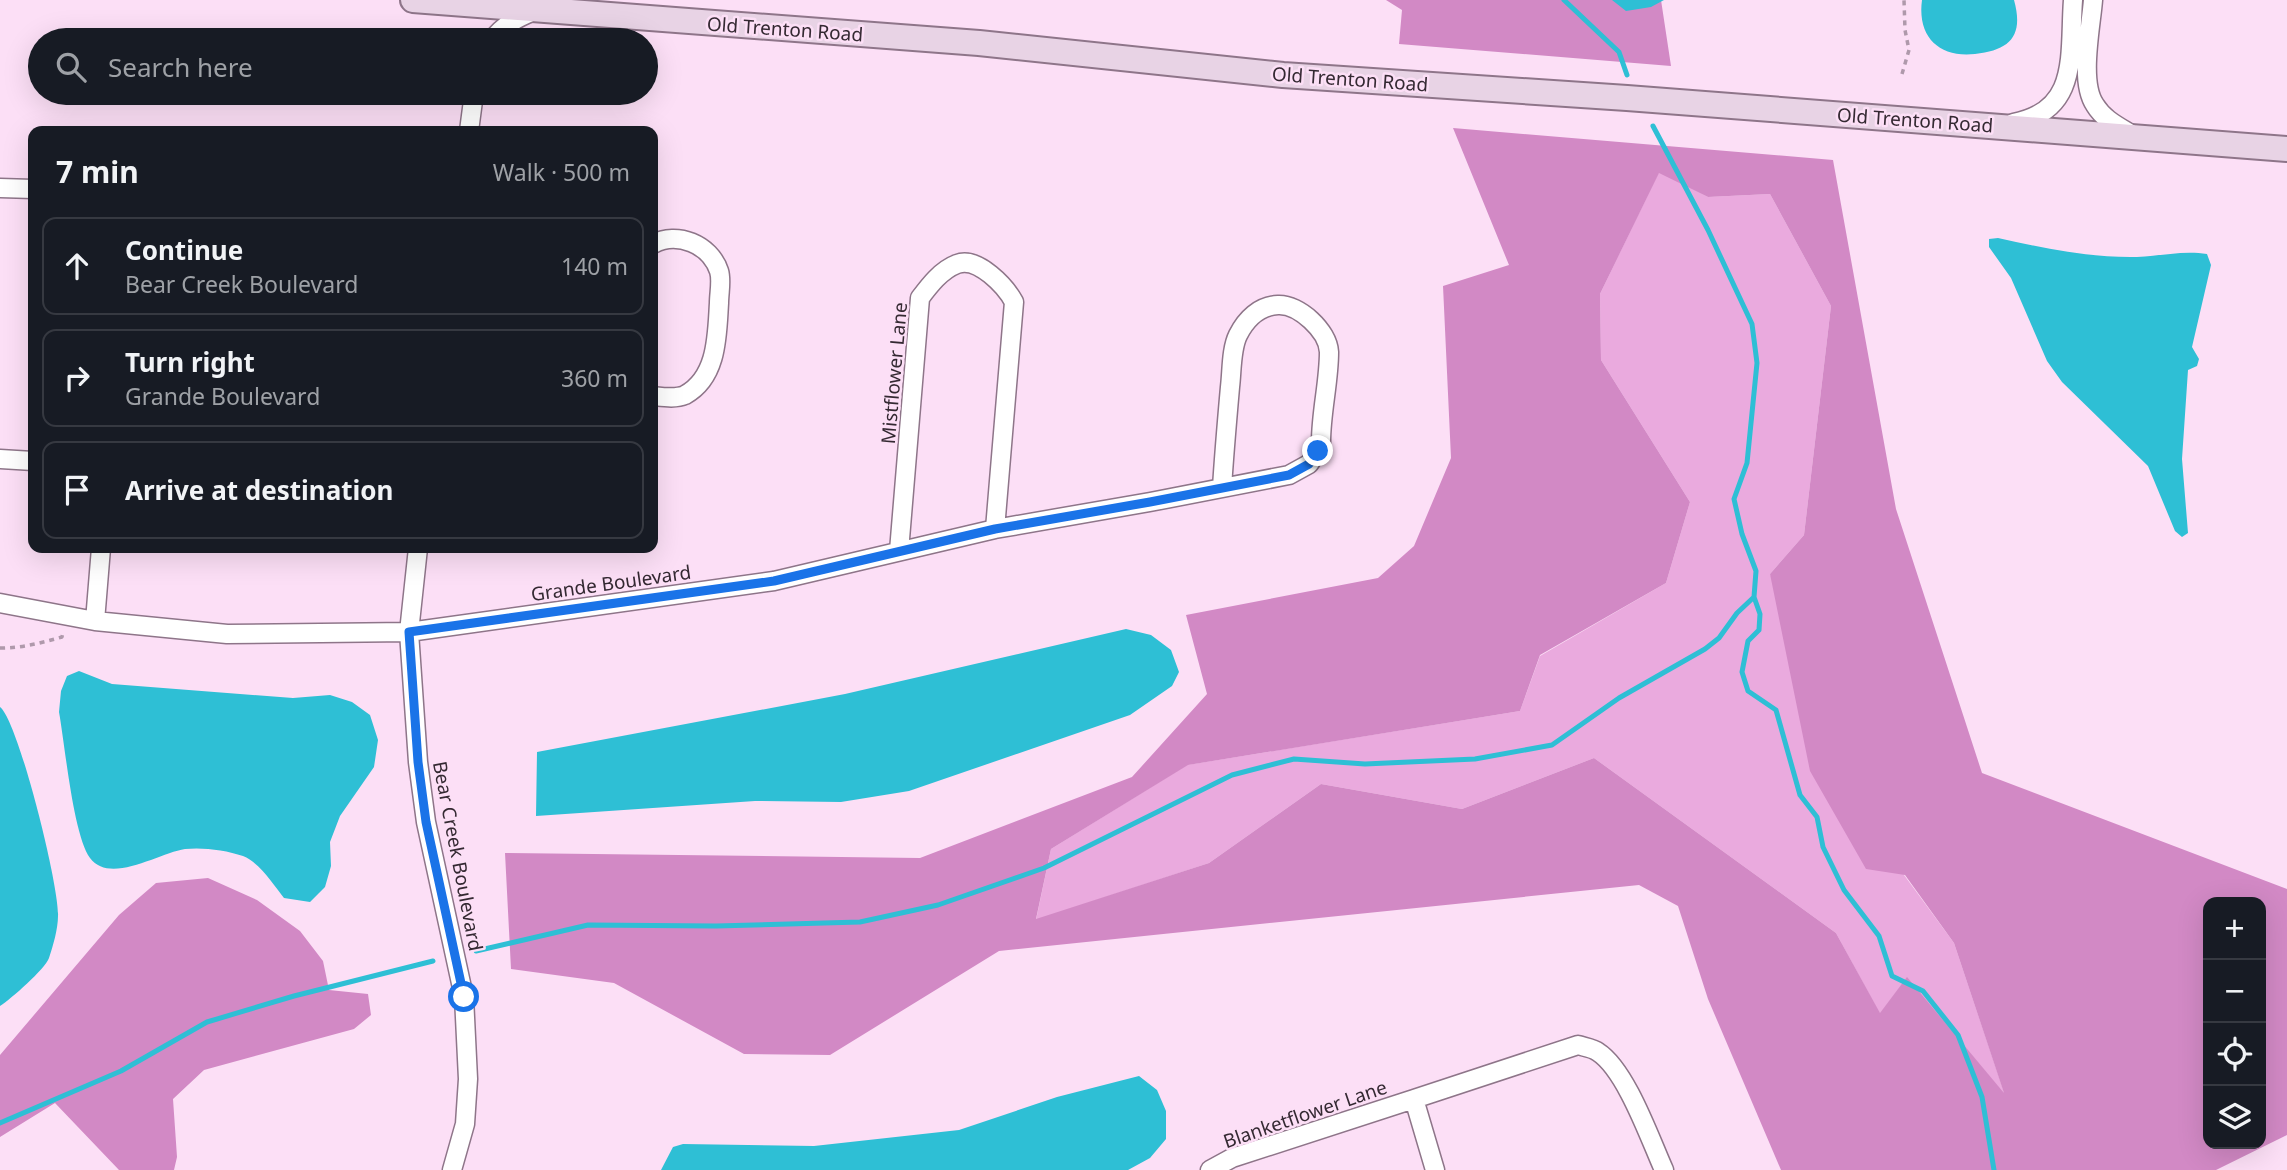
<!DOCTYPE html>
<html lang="en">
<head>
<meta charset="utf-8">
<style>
	:root { --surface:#171b24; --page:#20242c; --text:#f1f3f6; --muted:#9ea1a6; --line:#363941 }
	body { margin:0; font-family:"Noto Sans",sans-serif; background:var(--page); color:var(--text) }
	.controls { position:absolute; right:21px; bottom:21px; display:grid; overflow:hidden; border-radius:14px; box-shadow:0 7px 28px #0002 }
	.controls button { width:63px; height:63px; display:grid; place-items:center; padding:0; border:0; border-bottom:2px solid var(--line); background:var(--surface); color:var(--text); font:35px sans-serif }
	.stop { position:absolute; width:21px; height:21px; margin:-16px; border:5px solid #1a73e8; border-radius:50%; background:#fff }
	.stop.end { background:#1a73e8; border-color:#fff; box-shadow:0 2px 7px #0008 }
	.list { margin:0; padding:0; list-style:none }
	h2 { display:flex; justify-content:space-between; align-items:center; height:91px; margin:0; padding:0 28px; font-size:30px }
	h2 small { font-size:23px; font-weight:400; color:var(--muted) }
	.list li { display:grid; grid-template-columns:46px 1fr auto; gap:21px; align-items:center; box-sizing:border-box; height:98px; margin:0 14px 14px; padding:0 14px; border:2px solid var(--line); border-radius:14px }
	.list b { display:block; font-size:26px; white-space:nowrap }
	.list p { margin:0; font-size:23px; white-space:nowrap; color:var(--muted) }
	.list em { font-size:23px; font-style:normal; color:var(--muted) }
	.icon { flex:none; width:38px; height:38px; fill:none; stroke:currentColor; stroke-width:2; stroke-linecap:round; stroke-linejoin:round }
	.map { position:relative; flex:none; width:2287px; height:1170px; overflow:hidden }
	.search { position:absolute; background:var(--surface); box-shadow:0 7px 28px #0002; left:28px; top:28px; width:630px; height:77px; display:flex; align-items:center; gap:18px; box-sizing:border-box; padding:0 24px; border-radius:38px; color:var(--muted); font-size:26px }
	.panel { position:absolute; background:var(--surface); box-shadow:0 7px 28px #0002; left:28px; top:126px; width:630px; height:427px; border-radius:14px }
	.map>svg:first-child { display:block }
</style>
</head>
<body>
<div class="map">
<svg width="2287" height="1170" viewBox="0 0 2287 1170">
	<rect width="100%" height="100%" fill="#fcdff6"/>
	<path fill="#eaaade" d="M 1659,172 L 1708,197 L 1770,194 L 1831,306 L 1804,535 L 1770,574 L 1904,875 L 1954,943 L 2005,1095 L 1907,978 L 1880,1014 L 1836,933 L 1594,758 L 1462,809 L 1321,784 L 1209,863 L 1036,920 L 1051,849 L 1187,765 L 1520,711 L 1540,656 L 1666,583 L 1690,502 L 1601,360 L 1600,294 Z"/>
	<path fill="#d289c5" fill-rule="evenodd" d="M 1386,0 L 1661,0 L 1671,66 L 1399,44 L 1402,10 Z
		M 1453,128 L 1833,160 L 1896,509 L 1982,773 L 2287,889 L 2287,1135 L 2216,1170 L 1781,1170 L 1708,999 L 1678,906 L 1639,885 L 999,951 L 830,1055 L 744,1054 L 614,983 L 511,969 L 505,853 L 920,858 L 1132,777 L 1207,694 L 1186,615 L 1378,578 L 1414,546 L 1451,458 L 1443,286 L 1509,265 ZM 1659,173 L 1708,197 L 1770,194 L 1831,306 L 1804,535 L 1770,574 L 1810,771 L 1866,869 L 1905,875 L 1954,943 L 2004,1093 L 1907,977 L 1880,1013 L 1836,933 L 1594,758 L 1462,809 L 1321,784 L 1209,863 L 1036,919 L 1051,849 L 1188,765 L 1520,711 L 1540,655 L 1666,583 L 1690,502 L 1601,360 L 1600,294 ZM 2261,902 L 2261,1144 L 2208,1144 L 2208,902 Z
		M 208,878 L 257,900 L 300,931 L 323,961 L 329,990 L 368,994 L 371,1015 L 354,1029 L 204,1070 L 173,1099 L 177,1157 L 174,1170 L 119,1170 L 55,1103 L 0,1137 L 0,1055 L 119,915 L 156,883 Z"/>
	<path fill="#2ebfd5" d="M 1612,0 L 1664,0 L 1651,7 L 1626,11 Z
		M 1922,0 L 2014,0 C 2024,36 2010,50 1975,54 C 1939,58 1917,37 1922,0 Z
		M 1998,238 C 2044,248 2090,258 2137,257 C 2161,256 2184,250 2207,254 L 2211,265 L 2192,347 L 2199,359 L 2197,366 L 2188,370 L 2182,459 L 2188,533 L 2182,537 L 2175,531 L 2148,466 L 2062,382 L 2047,361 L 2011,278 L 1989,247 L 1989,239 Z
		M 1126,629 L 1151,635 L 1171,650 L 1179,672 L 1172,686 L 1130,715 L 909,791 L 841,802 L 755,801 L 536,816 L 537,752 L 845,694 Z
		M 79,671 L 112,684 L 293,698 L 330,695 L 352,702 L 370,715 L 378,740 L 374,767 L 340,816 L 330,842 L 331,866 L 325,887 L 310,902 L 284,898 C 273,884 260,863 243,856 C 226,850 202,847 185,849 C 159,853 110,885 90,858 C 73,834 65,745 59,712 L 61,691 L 67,676 Z
		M 0,707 C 18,720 60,888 58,916 C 58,929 53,946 49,958 C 45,969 11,999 0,1006 Z
		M 1139,1076 L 1157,1090 L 1166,1111 L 1166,1139 L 1150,1158 L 1128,1170 L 661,1170 L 673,1147 L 683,1144 L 814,1146 L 959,1130 L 1057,1097 Z"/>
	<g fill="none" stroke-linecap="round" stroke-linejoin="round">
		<path stroke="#2ebfd5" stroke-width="5" d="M 1564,0 L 1619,52 L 1627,75
			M 1653,126 L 1708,230 L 1752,324 L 1757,363 L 1747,463 L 1734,499 L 1742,534 L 1756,571 L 1754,597 L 1760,614 L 1759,630 L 1748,641 L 1742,672 L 1748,691 L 1776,710 L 1800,795 L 1817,817 L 1823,847 L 1844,890 L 1879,936 L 1892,976 L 1923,991 L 1958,1035 L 1982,1097 L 1994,1170
			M 476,951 L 588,925 L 716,926 L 860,922 L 938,905 L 1044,868 L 1232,775 L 1294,759 L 1365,764 L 1475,759 L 1552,745 L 1619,698 L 1705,649 L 1719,638 L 1737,613 L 1754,597
			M 0,1123 L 121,1071 L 207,1022 L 294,996 L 433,961"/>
		<g stroke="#8e7589" stroke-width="21">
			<path id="street" d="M 2093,0 C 2091,27 2079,82 2095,105 C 2104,120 2120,127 2134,136
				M 492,40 C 503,25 517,18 534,11
				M 2013,123 C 2080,111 2069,54 2073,0
				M 469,131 L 474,93
				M 0,188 L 33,189
				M 653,244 C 677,231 710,244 719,271 C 722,280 719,293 719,303 C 717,334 718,377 685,395 C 676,399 663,397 653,396
				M 0,459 L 33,461
				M 418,548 L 409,632 L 418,762 L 426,822 L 464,997 L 468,1079 L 465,1124 L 452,1170
				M 899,551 L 920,298 C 929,286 941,270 957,264 C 978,256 1006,287 1014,302 L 995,529
				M 0,603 L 95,621 L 227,634 L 409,632 L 774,581 L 995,529 L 1150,502 L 1289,475 L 1309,464 L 1318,451 L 1321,442 C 1321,412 1329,382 1329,352 C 1328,331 1299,304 1278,305 C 1259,306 1246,319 1238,335 C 1231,349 1232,371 1230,387 C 1227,421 1224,455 1222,488
				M 95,621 L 101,548
				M 1210,1170 L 1232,1158 L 1414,1099
				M 1435,1170 L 1414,1099 L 1578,1045 C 1584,1047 1593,1048 1598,1052 C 1626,1070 1650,1139 1664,1170"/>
		</g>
		<g stroke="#8e7589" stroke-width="28">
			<path id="secondary" d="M 413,0 L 979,43 L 1283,75 L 1627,98 L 2287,149"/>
		</g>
		<path stroke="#af99ab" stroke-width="3.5" stroke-dasharray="5 5" stroke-linecap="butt" d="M 1902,74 L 1909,50 L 1905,30 L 1904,0
			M 0,648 C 22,648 41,643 62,637 L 63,632"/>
		<use href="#street" stroke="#fff" stroke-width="18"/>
		<use href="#secondary" stroke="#e8d3e5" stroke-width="24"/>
	</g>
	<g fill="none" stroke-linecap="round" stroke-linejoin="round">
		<path stroke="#1a73e8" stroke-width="9" d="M 464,997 L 426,822 L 418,762 L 409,632 L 774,581 L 995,529 L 1150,502 L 1289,475 L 1309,464 L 1318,451"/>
	</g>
	<g text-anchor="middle" stroke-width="5" stroke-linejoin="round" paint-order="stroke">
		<g font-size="19" fill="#342932" stroke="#fcdff6">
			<text transform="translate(785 29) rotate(4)" y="7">Old Trenton Road</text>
			<text transform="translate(1350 79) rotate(4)" y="7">Old Trenton Road</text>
			<text transform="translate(1915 120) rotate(4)" y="7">Old Trenton Road</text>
			<text transform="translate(894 373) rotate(-85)" y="7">Mistflower Lane</text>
			<text transform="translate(611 583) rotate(-8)" y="7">Grande Boulevard</text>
			<text transform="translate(458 856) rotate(79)" y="7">Bear Creek Boulevard</text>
			<text transform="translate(1305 1114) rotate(-19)" y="7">Blanketflower Lane</text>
		</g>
	</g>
</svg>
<div class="controls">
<button>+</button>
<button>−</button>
<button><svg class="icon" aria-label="locate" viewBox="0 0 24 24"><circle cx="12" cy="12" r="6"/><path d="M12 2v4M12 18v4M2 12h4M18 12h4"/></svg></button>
<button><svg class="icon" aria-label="layers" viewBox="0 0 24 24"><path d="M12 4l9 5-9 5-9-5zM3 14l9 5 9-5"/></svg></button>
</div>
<div class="stop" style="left:464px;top:997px"></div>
<div class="stop end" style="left:1318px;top:451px"></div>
<div class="search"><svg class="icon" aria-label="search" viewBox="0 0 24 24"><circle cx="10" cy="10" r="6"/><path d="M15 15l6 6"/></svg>Search here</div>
<section class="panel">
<h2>7 min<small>Walk · 500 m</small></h2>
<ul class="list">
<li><svg class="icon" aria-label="ahead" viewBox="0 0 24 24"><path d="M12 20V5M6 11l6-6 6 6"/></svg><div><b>Continue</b><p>Bear Creek Boulevard</p></div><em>140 m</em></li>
<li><svg class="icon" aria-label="right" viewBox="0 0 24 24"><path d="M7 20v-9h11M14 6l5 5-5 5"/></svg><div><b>Turn right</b><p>Grande Boulevard</p></div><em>360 m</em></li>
<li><svg class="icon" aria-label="arrive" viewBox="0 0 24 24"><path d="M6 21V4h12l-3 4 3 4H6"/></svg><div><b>Arrive at destination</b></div></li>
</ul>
</section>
</div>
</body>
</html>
